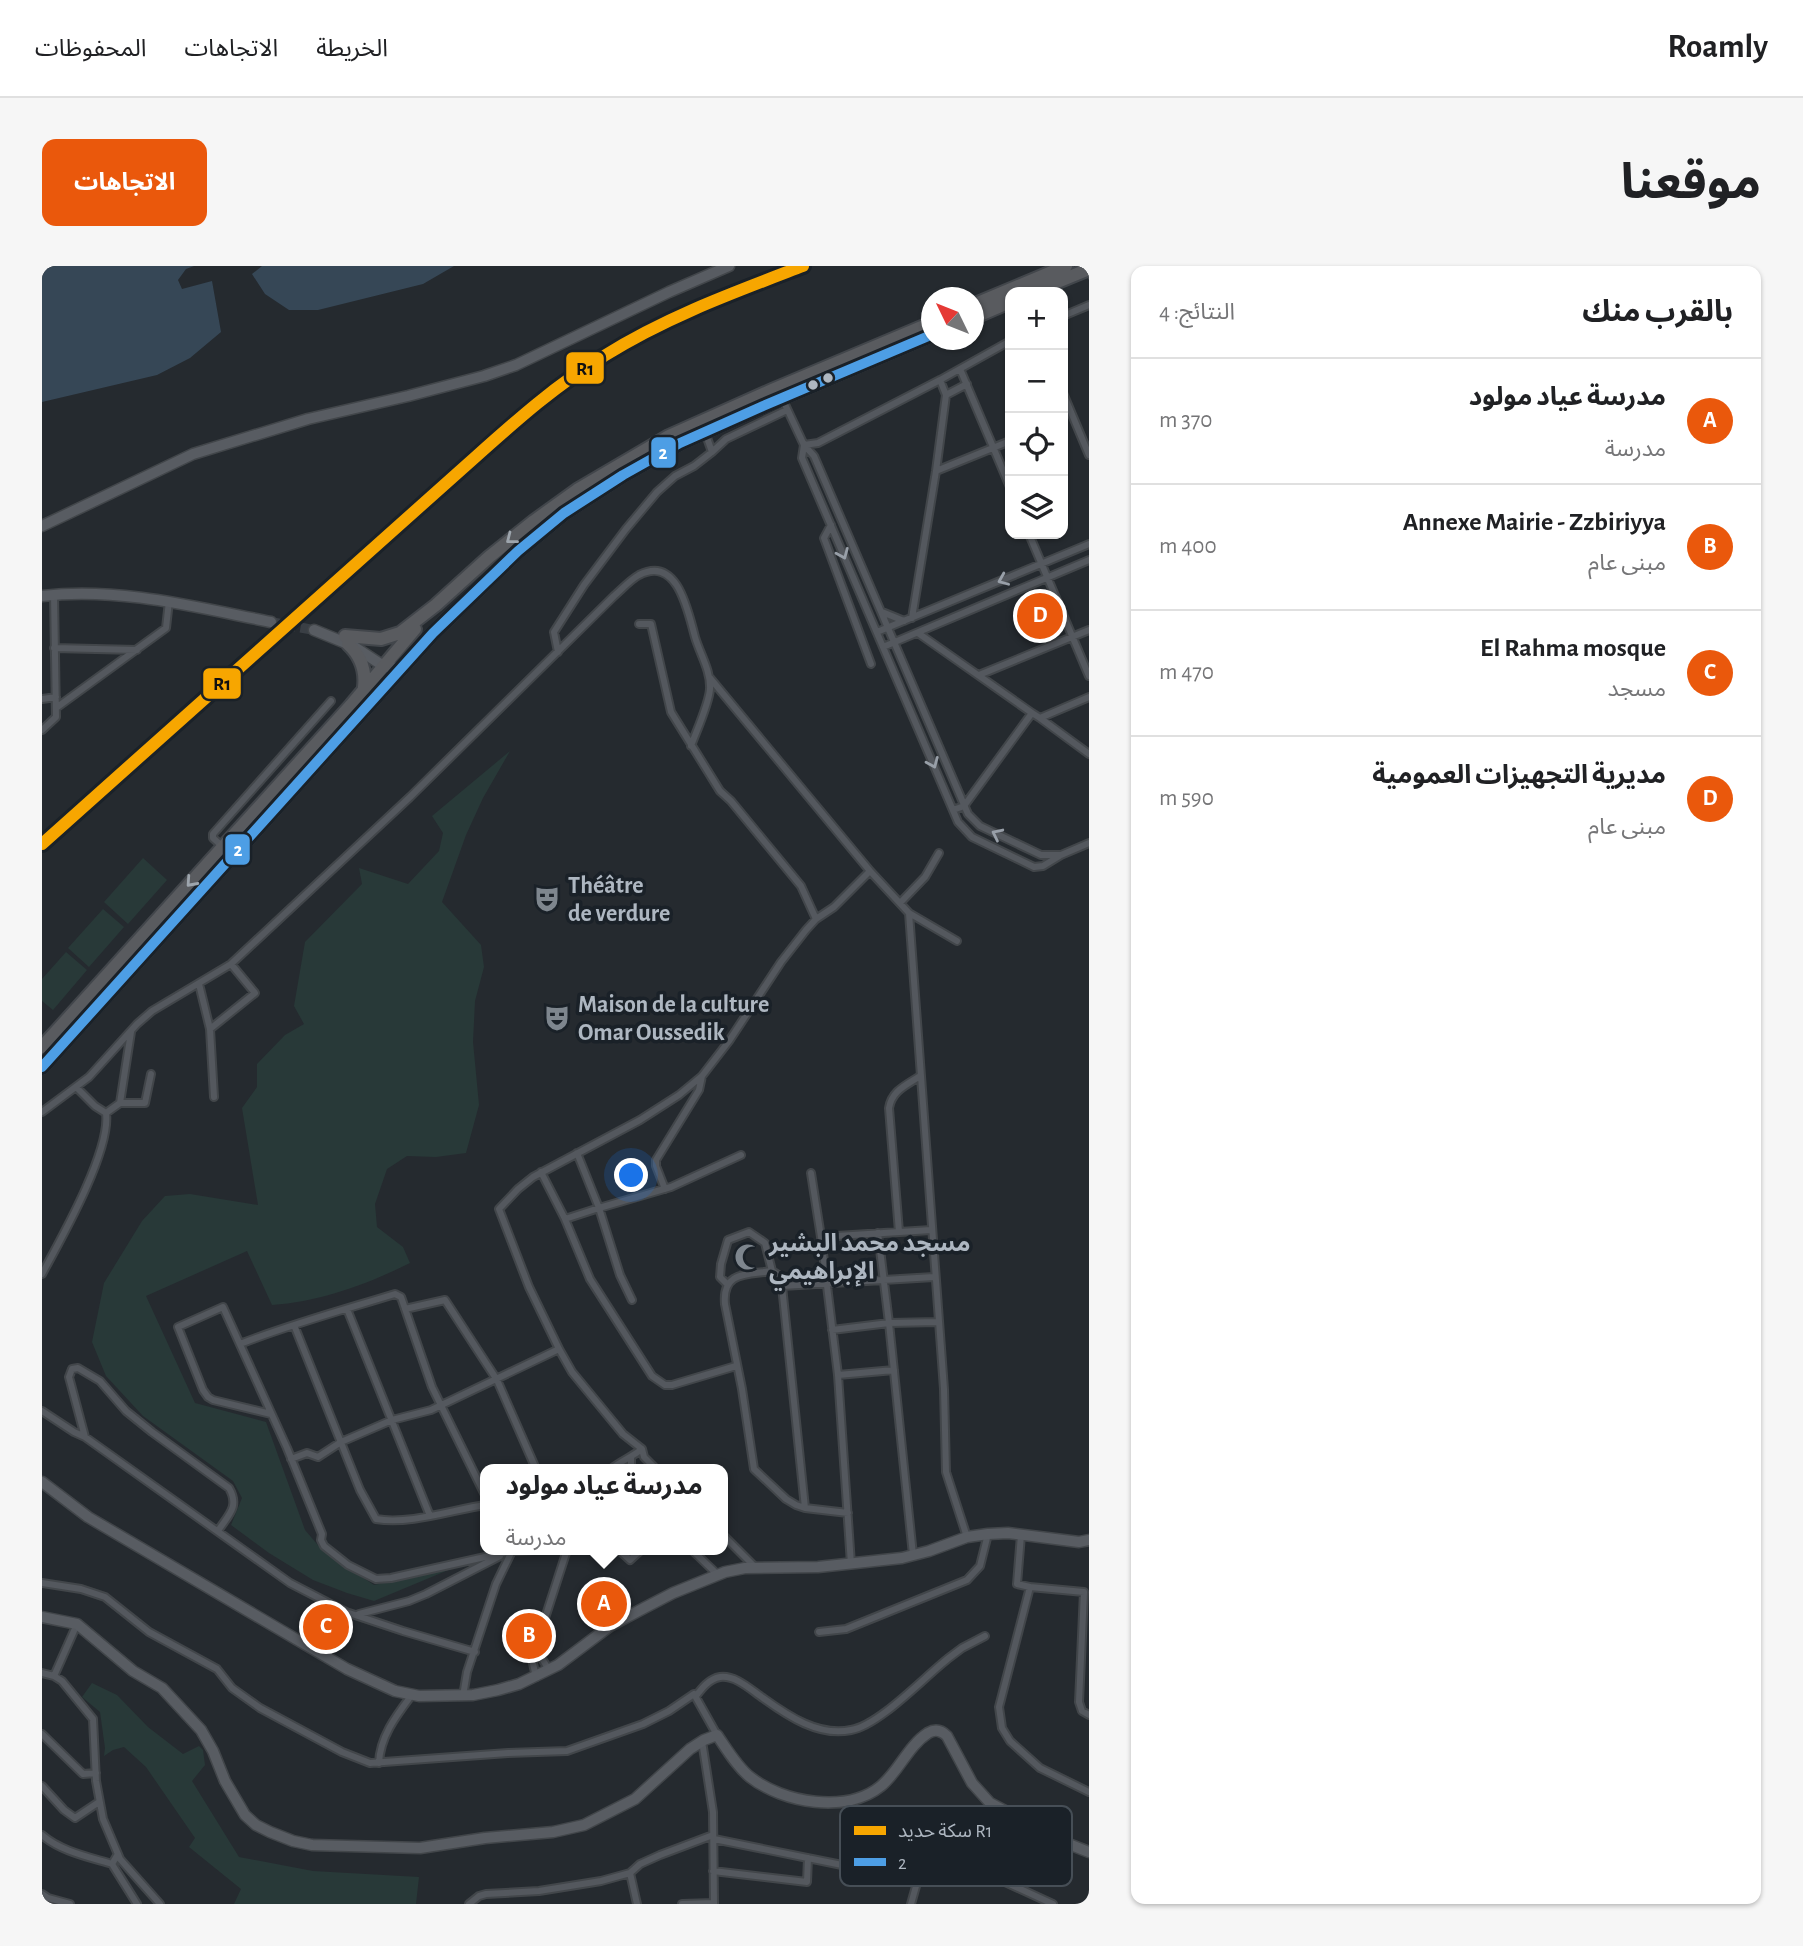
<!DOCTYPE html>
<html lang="ar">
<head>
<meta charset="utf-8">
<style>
	:root { --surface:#fff; --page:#f6f6f6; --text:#202124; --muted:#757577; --line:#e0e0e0; --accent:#ea580c }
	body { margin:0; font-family:"Alegreya Sans","Noto Sans Arabic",sans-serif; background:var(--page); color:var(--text); direction:rtl }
	.controls { position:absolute; right:21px; top:21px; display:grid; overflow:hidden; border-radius:14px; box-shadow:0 2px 5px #0004 }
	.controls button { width:63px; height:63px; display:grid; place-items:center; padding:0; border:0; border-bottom:2px solid var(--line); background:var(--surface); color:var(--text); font:35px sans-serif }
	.compass { position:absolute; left:879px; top:21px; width:63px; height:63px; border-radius:50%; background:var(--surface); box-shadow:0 2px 5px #0004; rotate:313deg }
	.you { position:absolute; left:590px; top:910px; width:24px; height:24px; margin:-18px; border:5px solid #fff; border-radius:50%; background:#1a73e8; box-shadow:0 0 0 10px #1a73e833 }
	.badge { display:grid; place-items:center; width:46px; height:46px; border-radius:50%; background:var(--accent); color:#fff; font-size:23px; font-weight:700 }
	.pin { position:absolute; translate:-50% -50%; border:4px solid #fff; box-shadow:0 2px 7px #0006 }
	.popup { position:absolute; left:438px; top:1198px; width:248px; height:91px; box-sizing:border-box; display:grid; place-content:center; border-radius:14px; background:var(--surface); filter:drop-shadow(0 2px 5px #0005); font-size:23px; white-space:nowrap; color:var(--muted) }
	.popup b { font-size:26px; color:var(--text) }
	.popup::after { content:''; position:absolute; left:50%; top:100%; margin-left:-14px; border:14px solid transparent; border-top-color:var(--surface) }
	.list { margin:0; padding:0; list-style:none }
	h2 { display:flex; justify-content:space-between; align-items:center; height:91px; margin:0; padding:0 28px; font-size:30px }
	h2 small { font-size:23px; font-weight:400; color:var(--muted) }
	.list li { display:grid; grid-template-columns:46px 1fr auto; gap:21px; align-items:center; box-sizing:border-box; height:126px; padding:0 28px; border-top:2px solid var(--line) }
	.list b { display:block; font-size:26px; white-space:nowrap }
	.list p { margin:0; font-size:23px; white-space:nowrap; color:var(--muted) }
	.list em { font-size:23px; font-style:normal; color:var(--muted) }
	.icon { flex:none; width:38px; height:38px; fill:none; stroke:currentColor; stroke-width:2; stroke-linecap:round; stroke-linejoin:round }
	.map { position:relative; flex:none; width:1047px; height:1638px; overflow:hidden; direction:ltr; border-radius:14px }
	header { display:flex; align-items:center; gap:42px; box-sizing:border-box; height:98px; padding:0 35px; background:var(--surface); border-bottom:2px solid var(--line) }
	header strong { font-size:33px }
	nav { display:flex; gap:38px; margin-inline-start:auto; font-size:24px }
	.intro { display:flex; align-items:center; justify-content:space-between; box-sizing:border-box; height:168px; padding:0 42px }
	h1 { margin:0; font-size:49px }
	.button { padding:18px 32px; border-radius:14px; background:var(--accent); color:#fff; font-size:24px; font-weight:700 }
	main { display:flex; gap:42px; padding:0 42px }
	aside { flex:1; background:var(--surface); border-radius:14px; box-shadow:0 2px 5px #0004 }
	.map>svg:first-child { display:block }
</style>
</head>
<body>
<header>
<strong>Roamly</strong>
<nav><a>الخريطة</a><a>الاتجاهات</a><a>المحفوظات</a></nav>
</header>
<div class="intro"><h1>موقعنا</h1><a class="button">الاتجاهات</a></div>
<main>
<aside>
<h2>بالقرب منك<small>النتائج: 4</small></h2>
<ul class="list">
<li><span class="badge">A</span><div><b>مدرسة عياد مولود</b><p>مدرسة</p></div><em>370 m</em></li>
<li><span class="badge">B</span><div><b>Annexe Mairie - Zzbiriyya</b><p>مبنى عام</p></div><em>400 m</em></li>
<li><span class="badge">C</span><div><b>El Rahma mosque</b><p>مسجد</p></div><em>470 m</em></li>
<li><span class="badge">D</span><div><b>مديرية التجهيزات العمومية</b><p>مبنى عام</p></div><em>590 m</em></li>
</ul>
</aside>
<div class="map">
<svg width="1047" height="1638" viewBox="0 0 1047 1638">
	<rect width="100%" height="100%" fill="#252a2f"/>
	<path fill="#283938" d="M 468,485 L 441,532 L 424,569 L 400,636 L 439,679 L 442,701 L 433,735 L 431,776 L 437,839 L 424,887 L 394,891 L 365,890 L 345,903 L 333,938 L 335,961 L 361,981 L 368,997 C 326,1018 277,1036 230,1039 L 205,985 L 104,1030 L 153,1137 L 224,1156 L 263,1264 L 281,1285 L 332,1319 L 416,1300 L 332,1335 L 305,1327 L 271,1314 L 227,1287 L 189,1259 L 200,1232 L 191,1215 L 101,1150 L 64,1110 L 50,1076 L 62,1017 L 100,955 L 123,930 L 148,928 L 216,939 L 200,842 L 215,821 L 215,798 L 243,769 L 262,758 L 252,740 L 263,676 L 320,618 L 317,602 L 366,618 L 397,585 L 401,567 L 390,550 Z
		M 101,592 L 125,614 L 86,658 L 62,636 Z
		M 61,643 L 82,661 L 47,701 L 26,682 Z
		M 24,686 L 45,704 L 11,744 L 0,735 L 0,713 Z
		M 50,1417 L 75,1429 L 106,1461 L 141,1488 L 157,1480 L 161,1484 L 163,1499 L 150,1515 L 197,1591 L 271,1605 L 377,1611 L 374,1638 L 192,1638 L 199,1623 L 147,1581 L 153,1572 L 104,1501 L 82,1481 L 71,1484 L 62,1490 L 63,1482 L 58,1446 L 40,1431 Z"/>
	<path fill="#364756" d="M 0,0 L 152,0 L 144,3 L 136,14 L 140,23 L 170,15 L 179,66 L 148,92 L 115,109 L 0,136 Z
		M 220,0 L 412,0 L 381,18 L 276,44 L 247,44 L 223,28 L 210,8 Z"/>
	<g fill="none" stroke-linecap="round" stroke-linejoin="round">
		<path stroke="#3a3f45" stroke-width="10" stroke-dasharray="10 5" stroke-linecap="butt" d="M 229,356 L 272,364"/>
		<g stroke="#42464a" stroke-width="10">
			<path id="street" d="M 1021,50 L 1047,39
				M 918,103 L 968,221
				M 1021,127 L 1047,189
				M 904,129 L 925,118
				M 740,132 L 762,179 L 772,190 L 926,548 L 938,560 L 999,589 L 1019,589
				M 762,179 L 760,192 L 916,556 L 930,571 L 992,601 L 1001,600 L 1019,589 L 1047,577
				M 762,179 L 776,177 L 898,114 L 968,75
				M 670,186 L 684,173 L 745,144
				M 894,205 L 968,175
				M 789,259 L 782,272 L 829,398
				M 987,268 L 1047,410
				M 840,346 L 862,355
				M 870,352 L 894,205 L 904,129 L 898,114
				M 597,358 L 609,358 L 629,446 L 678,525 L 689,535 L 759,620 L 774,653
				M 835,366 L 1047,278
				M 876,367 L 990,447 L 998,452 L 1047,488
				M 841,381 L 1047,294
				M 12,382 L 95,384
				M 516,386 L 512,366 L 542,319 L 584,263 L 615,226 L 633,210 L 652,200 L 670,186 L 663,166
				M 937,409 L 1047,364
				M 668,412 L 828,605 L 867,647 L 902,1123 L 904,1206 L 925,1271
				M 0,433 L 14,431
				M 14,442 L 124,362 L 127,335
				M 998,452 L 1047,431
				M 0,464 L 14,451 L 12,328
				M 911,544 L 922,540 L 990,447
				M 181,581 L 171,572 L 171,568 L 289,435
				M 858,637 L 883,611 L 897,587
				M 867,647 L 915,675
				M 157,718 L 168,763 L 172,831
				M 168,763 L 213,727 L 189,698
				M 78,837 L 103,837 L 109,808
				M 0,846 L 47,811 L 95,758 L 110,745 L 189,698 L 368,531 L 572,330 C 580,323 588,314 597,309 C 636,289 646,346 653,371 C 658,388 669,405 668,423 C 667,438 654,466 649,480
				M 64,847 L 78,837 L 89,766
				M 535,887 L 557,942 L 578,1009 L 590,1034
				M 499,906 L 523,953 L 548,1013 L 610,1110 L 623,1119 L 630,1119 L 694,1100
				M 769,907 L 779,971
				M 623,923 L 614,900 L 614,894 L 657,824 L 660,810
				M 523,953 L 557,942 L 629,921 L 699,889
				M 857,966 L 847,842 C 850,824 865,819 878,810
				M 836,967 L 847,1057 L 871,1289
				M 0,1008 C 19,973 69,885 64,847 L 53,840 L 34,821
				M 685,1018 L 678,1011 L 679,998 L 686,974 L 707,966 L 723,977 L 730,1005
				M 740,1020 L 892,1011
				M 305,1043 L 388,1250
				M 363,1043 L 403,1034 L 455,1114 L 494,1203
				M 252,1059 L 318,1224 L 334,1253 C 367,1259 410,1244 443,1239
				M 790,1064 L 847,1057 L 896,1056
				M 198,1078 C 249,1058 301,1044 353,1028 L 359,1031 L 390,1121 L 443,1229
				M 796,1109 L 852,1104
				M 0,1145 L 32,1166 L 43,1171 L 248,1317 L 304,1346 L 361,1365 L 433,1386
				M 229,1148 L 171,1134 L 166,1131 L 161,1124 L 136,1061 L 181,1041 L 245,1182 L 280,1268 L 279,1274 L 282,1280 L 306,1299 L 334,1313 L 349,1312 L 470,1285 L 493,1284
				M 43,1171 L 27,1111 L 30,1103 L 36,1102 L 58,1115 L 84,1145 L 110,1166 L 187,1222 C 198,1241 186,1249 176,1265
				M 589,1192 L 589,1203
				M 249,1193 L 265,1187 L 276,1191 L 299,1176 L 350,1154 L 389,1144 L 517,1083
				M 569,1203 C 579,1195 590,1191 600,1183
				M 614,1203 L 602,1191 L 600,1183 L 581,1168 L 530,1106 L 517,1083 L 487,1021 L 457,943 L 476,923 L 491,911 L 598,854 L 637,829 L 660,810 L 687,775 L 739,696 L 764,664 L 774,653 L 792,641 L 828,605
				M 763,1242 L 740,1020 L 738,1010 L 730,1005 C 705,1009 680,1005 683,1038 L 700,1123 L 712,1203 L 744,1233 L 754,1239 L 763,1242 L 806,1247
				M 681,1269 L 714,1302
				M 979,1269 L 975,1318 L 988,1321 L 957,1441 L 960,1462 L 968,1475 L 998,1502 L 1047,1526
				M 577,1284 L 588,1294 L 599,1284
				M 650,1284 L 676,1309
				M 809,1298 L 796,1109 L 779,971 L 889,964
				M 0,1317 L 39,1323 L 63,1331 L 107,1366 L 175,1403 L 190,1422 L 218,1442 L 300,1486 L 328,1497 L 466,1487 L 525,1485 L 601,1458 L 627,1445 L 652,1428 L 675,1469
				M 988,1321 L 1042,1326 L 1037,1436 L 1040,1445 L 1047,1449
				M 317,1348 L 367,1335 L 384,1328 L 458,1290
				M 777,1366 L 804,1363 L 925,1314 L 938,1300 L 946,1268
				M 490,1393 L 494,1411
				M 507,1404 L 499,1391 L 494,1388 L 493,1383 L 525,1284
				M 0,1407 L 12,1410 L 20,1415 L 51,1453 L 54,1515 L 61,1553 L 78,1593 L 118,1638
				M 12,1410 L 35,1358
				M 421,1430 L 425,1406 L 454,1318 L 470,1285
				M 654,1430 C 660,1422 667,1413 678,1411 C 694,1409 709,1424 721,1432 C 746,1450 777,1471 809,1464 C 838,1459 883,1410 908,1391 L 920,1382 L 943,1370
				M 0,1468 L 41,1508 L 54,1507
				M 660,1475 L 671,1546 L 672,1638
				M 337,1497 C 338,1471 354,1450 369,1430
				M 0,1520 L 22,1544 L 33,1552 L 57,1536
				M 0,1569 C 18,1585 47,1591 70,1598
				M 672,1573 L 800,1599 L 839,1601 L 845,1599 L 874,1596 L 877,1590 L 885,1588 L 934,1600 L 952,1611 L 1011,1638
				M 76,1588 L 70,1598 L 95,1638
				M 671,1605 L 765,1616 L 766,1592
				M 588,1607 L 595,1638
				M 0,1628 L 6,1632 L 28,1638
				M 427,1638 L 437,1630 L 444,1628 L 497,1625 L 559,1615 L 588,1607 L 598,1598 L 618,1589 L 671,1569
				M 640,1638 L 672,1637
				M 869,1638 L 878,1606 L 874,1596"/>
		</g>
		<g stroke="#42464a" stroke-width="13">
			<path id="secondary" d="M 0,260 L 151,188 L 266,153 L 366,130 L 442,110 L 474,99 L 627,26 L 687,0
				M 0,330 C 78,321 153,341 229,356
				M 272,364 L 311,380 L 343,401 L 360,402
				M 0,1216 L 46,1251 L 305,1403 L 353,1425 L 377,1430 L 431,1429 L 456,1424 L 477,1418 L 516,1399 L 568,1360 L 604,1341 L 631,1327 L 683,1306 L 703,1302 L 776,1301 L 860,1292 L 887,1285 L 925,1271 L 946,1268 L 966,1267 L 1037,1276 L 1047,1274
				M 0,1351 L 35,1358 L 91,1405 L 120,1422 L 159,1464 L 171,1485 L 183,1515 L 203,1549 L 214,1559 L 228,1566 L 251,1575 L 270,1579 L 378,1582 L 443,1572 L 511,1566 L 542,1559 L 593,1533 L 648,1483 L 662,1474 L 675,1469 C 684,1482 695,1501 708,1511 C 741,1537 805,1548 839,1520 C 857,1505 866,1480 886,1467 C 893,1463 899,1464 905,1470 L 930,1517 L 948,1537 L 1019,1575 L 1047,1586"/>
		</g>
		<g stroke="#42464b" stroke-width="16">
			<path id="highway" d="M 991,26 L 1047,3
				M 931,39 L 1024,0
				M 931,52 L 968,36
				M 303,370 L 339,373 L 358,367 L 394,339 L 447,291 L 492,255 L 535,224 L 627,170 L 730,124 L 889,57
				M 306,378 C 319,390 324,404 322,421
				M 0,781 L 309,439 L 373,363
				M 0,801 L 391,367 L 476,285 L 522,247 L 581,209 L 638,177 L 721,140 L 889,69"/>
		</g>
		<use href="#street" stroke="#54585e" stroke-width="6"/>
		<use href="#secondary" stroke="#585c62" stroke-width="10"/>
		<use href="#highway" stroke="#595b5f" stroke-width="12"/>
		<g stroke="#1a2128" stroke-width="16">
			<path id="bus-1" d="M 0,801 L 391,367 L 476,285 L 522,247 L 581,209 L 638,177 L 721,140 L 889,69"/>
		</g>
		<use href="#bus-1" stroke="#4d9ee5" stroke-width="10"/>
		<g stroke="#1a2128" stroke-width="18">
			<path id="rail-1" d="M 0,578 L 420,203 C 465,163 510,121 562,90 C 624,51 693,26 761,0"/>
		</g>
		<use href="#rail-1" stroke="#f7a600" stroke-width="12"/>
	</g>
	<defs><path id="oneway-chevron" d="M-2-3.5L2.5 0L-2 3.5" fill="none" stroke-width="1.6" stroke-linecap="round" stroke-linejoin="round" transform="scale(1.75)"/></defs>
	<g stroke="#9da5ad">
		<use href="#oneway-chevron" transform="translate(469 273) rotate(142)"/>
		<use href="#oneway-chevron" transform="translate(149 616) rotate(132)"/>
	</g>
	<g stroke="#989fa8">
		<use href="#oneway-chevron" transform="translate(801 288) rotate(67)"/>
		<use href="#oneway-chevron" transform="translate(961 314) rotate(157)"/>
		<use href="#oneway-chevron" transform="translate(891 497) rotate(67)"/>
		<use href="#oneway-chevron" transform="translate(955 568) rotate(-154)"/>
	</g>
	<defs>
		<g id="theatre-bare" transform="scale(2.1)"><path d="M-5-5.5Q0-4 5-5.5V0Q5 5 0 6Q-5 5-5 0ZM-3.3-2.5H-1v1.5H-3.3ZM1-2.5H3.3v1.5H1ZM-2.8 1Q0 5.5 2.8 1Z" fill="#7e868e" stroke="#1a2128" stroke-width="2.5" paint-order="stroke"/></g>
		<g id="mosque-bare" transform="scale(2.1)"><path d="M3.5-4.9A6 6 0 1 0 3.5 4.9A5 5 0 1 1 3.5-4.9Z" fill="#7e868e" stroke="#1a2128" stroke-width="2.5" paint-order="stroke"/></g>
	</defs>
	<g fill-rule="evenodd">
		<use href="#theatre-bare" x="505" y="633"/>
		<use href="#theatre-bare" x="515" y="752"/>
		<use href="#mosque-bare" x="706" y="991"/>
	</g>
	<g fill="#aeb7c1" stroke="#1a2128" stroke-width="2.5">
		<circle cx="786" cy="112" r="6"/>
		<circle cx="771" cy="119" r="6"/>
	</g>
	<g text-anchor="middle" stroke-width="7" stroke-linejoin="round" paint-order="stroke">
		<g font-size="24" font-weight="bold" fill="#aeb7c1" stroke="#1a2128" text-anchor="start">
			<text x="526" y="627">Théâtre<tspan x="526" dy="28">de verdure</tspan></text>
			<text x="536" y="746">Maison de la culture<tspan x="536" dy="28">Omar Oussedik</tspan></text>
			<text x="727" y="985">مسجد محمد البشير<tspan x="727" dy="28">الإبراهيمي</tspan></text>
		</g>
	</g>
	<rect x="798" y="1540" width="232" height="80" rx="10" fill="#1a2128" stroke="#464e56" stroke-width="2"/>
	<rect x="812" y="1560" width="32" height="9" fill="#f7a600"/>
	<rect x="812" y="1592" width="32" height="8" fill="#4d9ee5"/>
	<g font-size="19" fill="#aeb7c1">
		<text x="856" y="1571">سكة حديد R1</text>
		<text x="856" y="1603">2</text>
	</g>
	<g stroke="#1a2128" stroke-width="2.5">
		<rect x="523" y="85" width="40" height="34" rx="7" fill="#f7a600"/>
		<rect x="608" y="170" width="27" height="33" rx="7" fill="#4d9ee5"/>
		<rect x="160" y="401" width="40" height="33" rx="7" fill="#f7a600"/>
		<rect x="182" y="567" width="27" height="33" rx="7" fill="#4d9ee5"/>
	</g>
	<g font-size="19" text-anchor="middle" font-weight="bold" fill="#fff">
		<text x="621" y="193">2</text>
		<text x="196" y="590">2</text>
	</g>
	<g font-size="19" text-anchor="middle" font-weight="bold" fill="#111">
		<text x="543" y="109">R1</text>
		<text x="180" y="424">R1</text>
	</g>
</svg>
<div class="controls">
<button>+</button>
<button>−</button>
<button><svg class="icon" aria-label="locate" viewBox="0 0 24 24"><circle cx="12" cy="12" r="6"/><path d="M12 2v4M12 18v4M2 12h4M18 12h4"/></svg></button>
<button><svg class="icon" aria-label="layers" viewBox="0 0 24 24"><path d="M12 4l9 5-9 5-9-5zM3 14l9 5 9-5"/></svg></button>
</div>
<svg class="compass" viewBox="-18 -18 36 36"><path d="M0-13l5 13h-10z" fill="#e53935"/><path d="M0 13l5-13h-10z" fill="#757577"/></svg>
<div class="you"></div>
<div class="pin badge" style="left:562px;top:1338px">A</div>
<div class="popup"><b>مدرسة عياد مولود</b>مدرسة</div>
<div class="pin badge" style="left:487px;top:1370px">B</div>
<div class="pin badge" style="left:284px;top:1361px">C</div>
<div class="pin badge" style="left:998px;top:350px">D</div>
</div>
</main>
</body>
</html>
